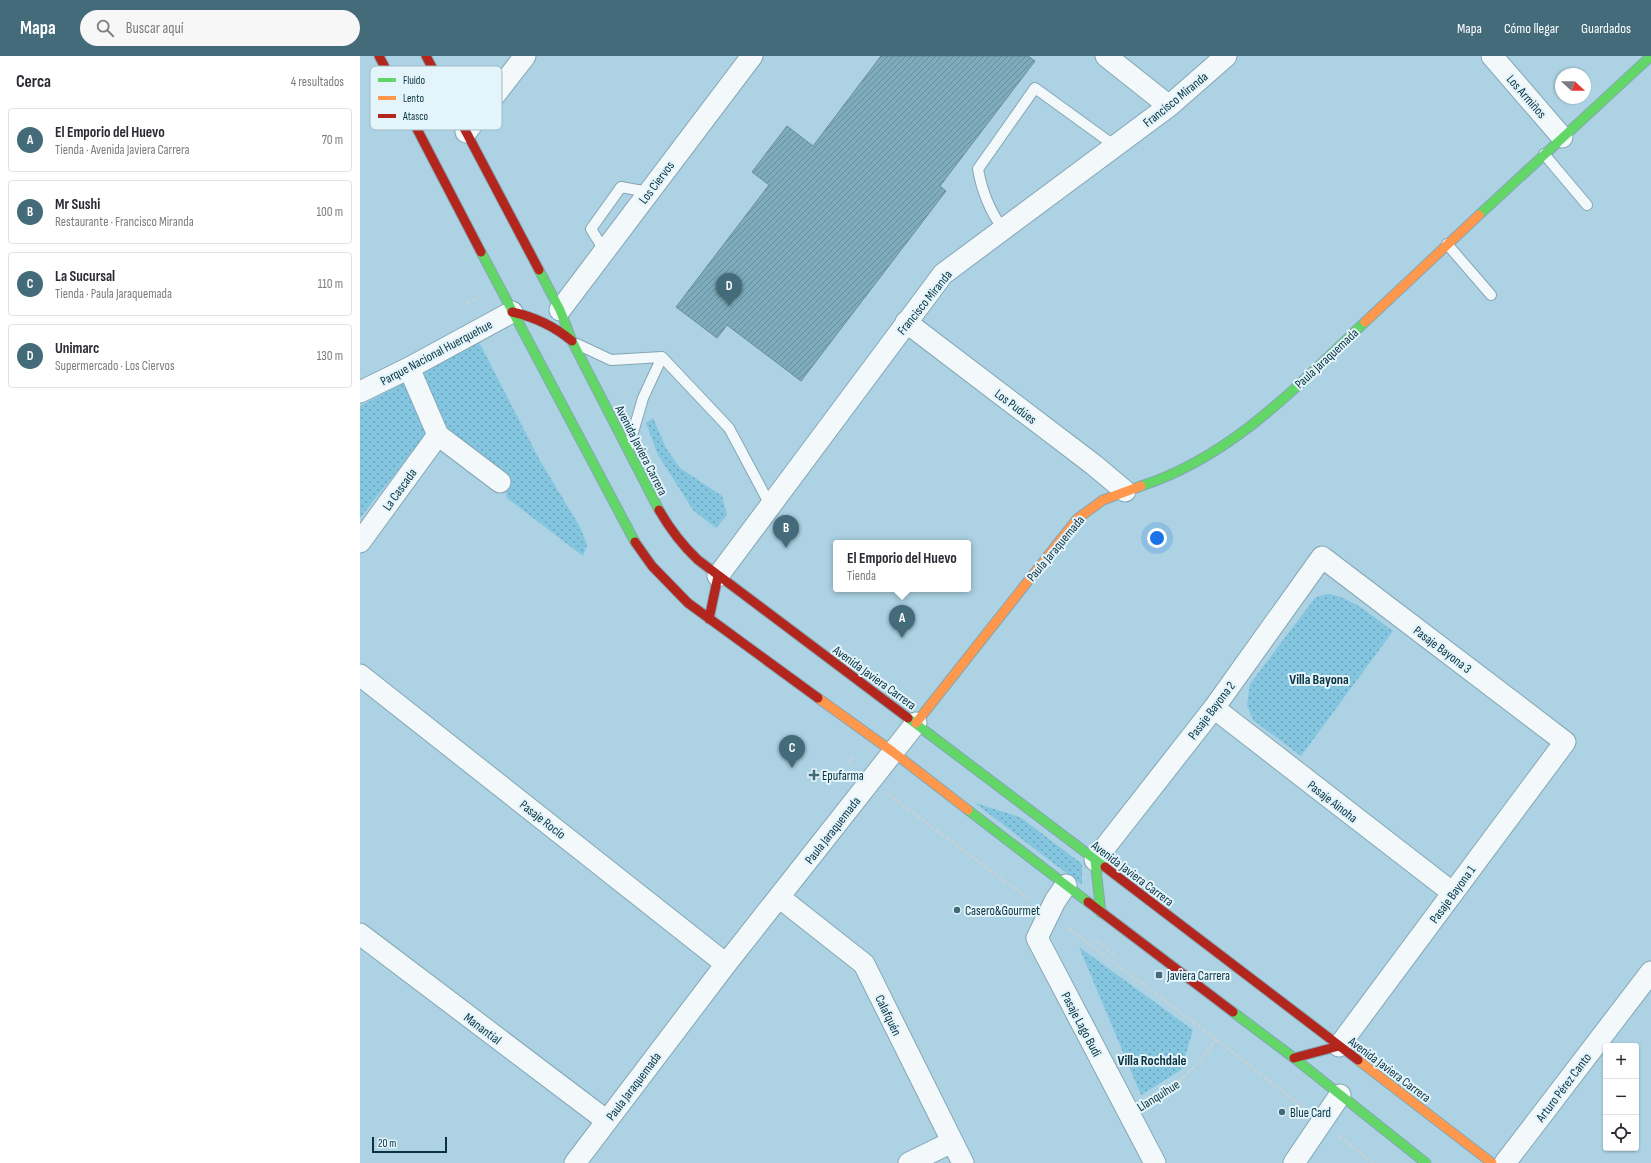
<!DOCTYPE html>
<html lang="es">
<head>
<meta charset="utf-8">
<style>
	:root { --surface:#fff; --page:#f7f7f7; --text:#2b2b33; --muted:#7c7c81; --line:#e1e1e2; --accent:#436b7a }
	body { margin:0; font-family:"Sofia Sans Condensed",sans-serif; background:var(--page); color:var(--text) }
	.controls { position:absolute; right:12px; bottom:12px; display:grid; overflow:hidden; border-radius:4px; box-shadow:0 1px 3px #0004 }
	.controls button { width:36px; height:36px; display:grid; place-items:center; padding:0; border:0; border-bottom:1px solid var(--line); background:var(--surface); color:var(--text); font:20px sans-serif }
	.compass { position:absolute; left:1195px; top:12px; width:36px; height:36px; border-radius:50%; background:var(--surface); box-shadow:0 1px 3px #0004; rotate:111deg }
	.scale { position:absolute; left:12px; bottom:10px; width:75px; box-sizing:border-box; padding-left:4px; border:2px solid #0a3341; border-top:0; font-size:11px; line-height:14px; white-space:nowrap; color:#0a3341; -webkit-text-stroke:3px #e3f4fb; paint-order:stroke }
	.you { position:absolute; left:797px; top:482px; width:14px; height:14px; margin:-10px; border:3px solid #fff; border-radius:50%; background:#1a73e8; box-shadow:0 0 0 6px #1a73e833 }
	.badge { display:grid; place-items:center; width:26px; height:26px; border-radius:50%; background:var(--accent); color:#fff; font-size:13px; font-weight:700 }
	.pin { position:absolute; translate:-50% -33px; filter:drop-shadow(0 1px 2px #0008) }
	.pin::after { content:''; position:absolute; top:21px; width:14px; height:12px; background:inherit; clip-path:polygon(0 0,100% 0,50% 100%) }
	.popup { position:absolute; left:473px; top:484px; width:138px; height:52px; box-sizing:border-box; display:grid; place-content:center; border-radius:4px; background:var(--surface); filter:drop-shadow(0 1px 3px #0005); font-size:13px; white-space:nowrap; color:var(--muted) }
	.popup b { font-size:15px; color:var(--text) }
	.popup::after { content:''; position:absolute; left:50%; top:100%; margin-left:-8px; border:8px solid transparent; border-top-color:var(--surface) }
	.list { margin:0; padding:0; list-style:none }
	h2 { display:flex; justify-content:space-between; align-items:center; height:52px; margin:0; padding:0 16px; font-size:17px }
	h2 small { font-size:13px; font-weight:400; color:var(--muted) }
	.list li { display:grid; grid-template-columns:26px 1fr auto; gap:12px; align-items:center; box-sizing:border-box; height:64px; margin:0 8px 8px; padding:0 8px; border:1px solid var(--line); border-radius:4px }
	.list b { display:block; font-size:15px; white-space:nowrap }
	.list p { margin:0; font-size:13px; white-space:nowrap; color:var(--muted) }
	.list em { font-size:13px; font-style:normal; color:var(--muted) }
	.icon { flex:none; width:22px; height:22px; fill:none; stroke:currentColor; stroke-width:2; stroke-linecap:round; stroke-linejoin:round }
	.map { position:relative; flex:none; width:1291px; height:1107px; overflow:hidden }
	header { display:flex; align-items:center; gap:24px; box-sizing:border-box; height:56px; padding:0 20px; background:var(--accent); color:#fff }
	header strong { font-size:19px }
	nav { display:flex; gap:22px; margin-inline-start:auto; font-size:14px }
	.search { width:280px; height:36px; background:var(--page); display:flex; align-items:center; gap:10px; box-sizing:border-box; padding:0 14px; border-radius:22px; color:var(--muted); font-size:15px }
	main { display:flex }
	aside { flex:1; background:var(--surface) }
	.map>svg:first-child { display:block }
</style>
</head>
<body>
<header>
<strong>Mapa</strong>
<div class="search"><svg class="icon" aria-label="search" viewBox="0 0 24 24"><circle cx="10" cy="10" r="6"/><path d="M15 15l6 6"/></svg>Buscar aquí</div>
<nav><a>Mapa</a><a>Cómo llegar</a><a>Guardados</a></nav>
</header>
<main>
<aside>
<h2>Cerca<small>4 resultados</small></h2>
<ul class="list">
<li><span class="badge">A</span><div><b>El Emporio del Huevo</b><p>Tienda · Avenida Javiera Carrera</p></div><em>70 m</em></li>
<li><span class="badge">B</span><div><b>Mr Sushi</b><p>Restaurante · Francisco Miranda</p></div><em>100 m</em></li>
<li><span class="badge">C</span><div><b>La Sucursal</b><p>Tienda · Paula Jaraquemada</p></div><em>110 m</em></li>
<li><span class="badge">D</span><div><b>Unimarc</b><p>Supermercado · Los Ciervos</p></div><em>130 m</em></li>
</ul>
</aside>
<div class="map">
<svg width="1291" height="1107" viewBox="0 0 1291 1107">
	<defs>
		<pattern id="grass-dots" width="8" height="8" patternUnits="userSpaceOnUse"><rect width="8" height="8" fill="#84c5e0"/><path d="M2 2h.1M6 6h.1" fill="none" stroke="#6aa1b7" stroke-width="1.8" stroke-linecap="round"/></pattern>
		<pattern id="building-hatch" width="6" height="6" patternUnits="userSpaceOnUse"><rect width="6" height="6" fill="#7eacbc"/><path d="M-1 1l2-2M0 6l6-6M5 7l2-2" fill="none" stroke="#658d9a"/></pattern>
	</defs>
	<rect width="100%" height="100%" fill="#acd2e3"/>
	<path fill="url(#grass-dots)" d="M 119,286 L 179,403 L 220,471 L 227,489 L 223,500 L 147,442 L 142,417 L 83,373 L 58,319 Z
		M 44,327 L 67,377 L 0,462 L 0,350 Z
		M 293,362 L 306,392 L 320,412 L 362,440 L 367,459 L 356,472 L 333,454 L 298,399 L 286,367 Z
		M 966,538 C 991,540 1013,561 1033,575 L 941,700 L 893,664 L 887,649 L 890,628 L 955,542 Z
		M 615,747 L 660,761 L 722,808 L 722,829 Z
		M 719,891 L 833,974 L 821,1014 L 781,1039 Z"/>
	<path fill="url(#building-hatch)" stroke="#6d8d99" d="M 521,0 L 668,0 L 675,5 L 580,130 L 586,135 L 441,325 L 367,269 L 357,282 L 316,251 L 409,129 L 392,116 L 427,70 L 453,90 Z"/>
	<g fill="none" stroke-linecap="round" stroke-linejoin="round">
		<g stroke="#84a7b5" stroke-width="12">
			<path id="lane" d="M 1184,98 L 1227,149
				M 643,173 C 629,154 622,136 618,113 L 675,32 L 755,90
				M 1087,188 L 1131,239
				M 244,194 L 231,173 L 261,131 L 288,136
				M 217,288 L 251,304 L 302,301 L 283,342 L 269,390
				M 302,301 L 369,372 L 410,449"/>
		</g>
		<g stroke="#84a7b5" stroke-width="23">
			<path id="street" d="M 746,0 L 809,50
				M 1132,0 L 1202,81
				M 106,76 L 165,0
				M 200,254 L 392,0
				M 546,266 L 734,409 L 765,435
				M 0,336 L 49,312 L 152,256
				M 78,379 L 140,426
				M 0,486 L 78,379 L 49,312
				M 358,520 L 583,218 L 809,50 L 866,0
				M 0,619 L 366,908
				M 854,652 L 1093,837
				M 735,804 L 854,652 L 962,501 L 1205,686 L 979,990
				M 706,829 L 695,845 L 677,882 L 795,1107
				M 419,841 L 504,908 L 603,1107
				M 0,878 L 247,1065
				M 215,1107 L 366,908 L 556,667
				M 549,1107 L 592,1086
				M 934,1107 L 980,1039
				M 1145,1107 L 1291,916"/>
		</g>
		<g stroke="#84a7b5" stroke-width="11">
			<path id="fast" d="M 1119,159 L 1291,0
				M 121,196 L 275,486
				M 179,214 L 200,254 L 212,285 L 299,454
				M 781,430 C 873,400 937,330 1005,266
				M 548,662 L 745,811
				M 608,754 L 728,846
				M 735,804 L 741,857
				M 873,956 L 934,1002 L 1066,1107"/>
		</g>
		<g stroke="#84a7b5" stroke-width="11">
			<path id="slow" d="M 1005,266 L 1119,159
				M 458,642 L 533,696 L 608,754
				M 556,667 L 717,463 L 743,444 L 781,430
				M 998,1004 L 1132,1107"/>
		</g>
		<g stroke="#84a7b5" stroke-width="11">
			<path id="jam" d="M 19,0 L 121,196
				M 66,0 L 179,214
				M 152,256 C 175,261 194,270 212,285
				M 299,454 C 310,473 322,489 338,504 L 548,662
				M 275,486 L 292,510 L 328,547 L 458,642
				M 349,563 L 358,520
				M 745,811 L 998,1004
				M 728,846 L 873,956
				M 934,1002 L 979,990"/>
		</g>
		<path stroke="#c5d1d7" stroke-width="2.5" stroke-dasharray="4 2" stroke-linecap="butt" d="M 106,247 L 119,242
			M 488,708 L 495,699
			M 528,738 L 670,844
			M 708,872 L 856,983 L 944,1052
			M 737,885 L 757,901
			M 789,1047 C 819,1028 836,1012 856,983
			M 979,1080 L 1013,1107"/>
		<use href="#lane" stroke="#f3f8fb" stroke-width="10"/>
		<use href="#street" stroke="#f3f8fb" stroke-width="21"/>
		<use href="#fast" stroke="#63d668" stroke-width="9"/>
		<use href="#slow" stroke="#ff974d" stroke-width="9"/>
		<use href="#jam" stroke="#b3261e" stroke-width="9"/>
	</g>
	<g fill="#436b7a" stroke="#e3f4fb" stroke-width="1.5">
		<path d="M452 713h4v4h4v4h-4v4h-4v-4h-4v-4h4z"/>
		<circle cx="597" cy="854" r="4"/>
		<rect x="795" y="915" width="8" height="8" rx="2"/>
		<circle cx="922" cy="1056" r="4"/>
	</g>
	<g text-anchor="middle" stroke-width="4" stroke-linejoin="round" paint-order="stroke">
		<g font-size="13" fill="#0a3341" stroke="#e3f4fb">
			<text transform="translate(1167 40) rotate(49)" y="5">Los Armiños</text>
			<text transform="translate(815 43) rotate(-39)" y="5">Francisco Miranda</text>
			<text transform="translate(296 126) rotate(-53)" y="5">Los Ciervos</text>
			<text transform="translate(564 246) rotate(-51)" y="5">Francisco Miranda</text>
			<text transform="translate(76 296) rotate(-28)" y="5">Parque Nacional Huerquehue</text>
			<text transform="translate(966 302) rotate(-43)" y="5">Paula Jaraquemada</text>
			<text transform="translate(656 350) rotate(37)" y="5">Los Pudúes</text>
			<text transform="translate(282 394) rotate(63)" y="5">Avenida Javiera Carrera</text>
			<text transform="translate(39 433) rotate(-54)" y="5">La Cascada</text>
			<text transform="translate(695 492) rotate(-50)" y="5">Paula Jaraquemada</text>
			<text transform="translate(1083 593) rotate(37)" y="5">Pasaje Bayona 3</text>
			<text transform="translate(515 621) rotate(36)" y="5">Avenida Javiera Carrera</text>
			<text transform="translate(851 654) rotate(-53)" y="5">Pasaje Bayona 2</text>
			<text transform="translate(973 745) rotate(38)" y="5">Pasaje Ainoha</text>
			<text transform="translate(183 763) rotate(38)" y="5">Pasaje Rocío</text>
			<text transform="translate(472 774) rotate(-52)" y="5">Paula Jaraquemada</text>
			<text transform="translate(773 817) rotate(37)" y="5">Avenida Javiera Carrera</text>
			<text transform="translate(1092 838) rotate(-54)" y="5">Pasaje Bayona 1</text>
			<text transform="translate(529 959) rotate(64)" y="5">Calafquén</text>
			<text transform="translate(722 968) rotate(62)" y="5">Pasaje Lago Budi</text>
			<text transform="translate(123 972) rotate(37)" y="5">Manantial</text>
			<text transform="translate(1030 1013) rotate(37)" y="5">Avenida Javiera Carrera</text>
			<text transform="translate(273 1030) rotate(-53)" y="5">Paula Jaraquemada</text>
			<text transform="translate(1203 1031) rotate(-53)" y="5">Arturo Pérez Canto</text>
			<text transform="translate(798 1039) rotate(-32)" y="5">Llanquihue</text>
		</g>
		<g font-size="13" fill="#0a3341" stroke="#e3f4fb" text-anchor="start">
			<text x="462" y="724">Epufarma</text>
			<text x="605" y="859">Casero&amp;Gourmet</text>
			<text x="807" y="924">Javiera Carrera</text>
			<text x="930" y="1061">Blue Card</text>
		</g>
		<g font-size="14" font-weight="bold" fill="#0a3341" stroke="#e3f4fb">
			<text x="959" y="628">Villa Bayona</text>
			<text x="792" y="1009">Villa Rochdale</text>
		</g>
	</g>
	<rect x="10" y="10" width="132" height="64" rx="6" fill="#e3f4fb" stroke="#a2bac3" stroke-width="1"/>
	<rect x="18" y="22" width="18" height="4" fill="#63d668"/>
	<rect x="18" y="40" width="18" height="4" fill="#ff974d"/>
	<rect x="18" y="58" width="18" height="4" fill="#b3261e"/>
	<g font-size="11" fill="#0a3341">
		<text x="43" y="28">Fluido</text>
		<text x="43" y="46">Lento</text>
		<text x="43" y="64">Atasco</text>
	</g>
</svg>
<div class="controls">
<button>+</button>
<button>−</button>
<button><svg class="icon" aria-label="locate" viewBox="0 0 24 24"><circle cx="12" cy="12" r="6"/><path d="M12 2v4M12 18v4M2 12h4M18 12h4"/></svg></button>
</div>
<svg class="compass" viewBox="-18 -18 36 36"><path d="M0-13l5 13h-10z" fill="#e53935"/><path d="M0 13l5-13h-10z" fill="#7c7c81"/></svg>
<div class="scale">20 m</div>
<div class="you"></div>
<div class="pin badge" style="left:542px;top:582px">A</div>
<div class="popup"><b>El Emporio del Huevo</b>Tienda</div>
<div class="pin badge" style="left:426px;top:492px">B</div>
<div class="pin badge" style="left:432px;top:712px">C</div>
<div class="pin badge" style="left:369px;top:250px">D</div>
</div>
</main>
</body>
</html>
